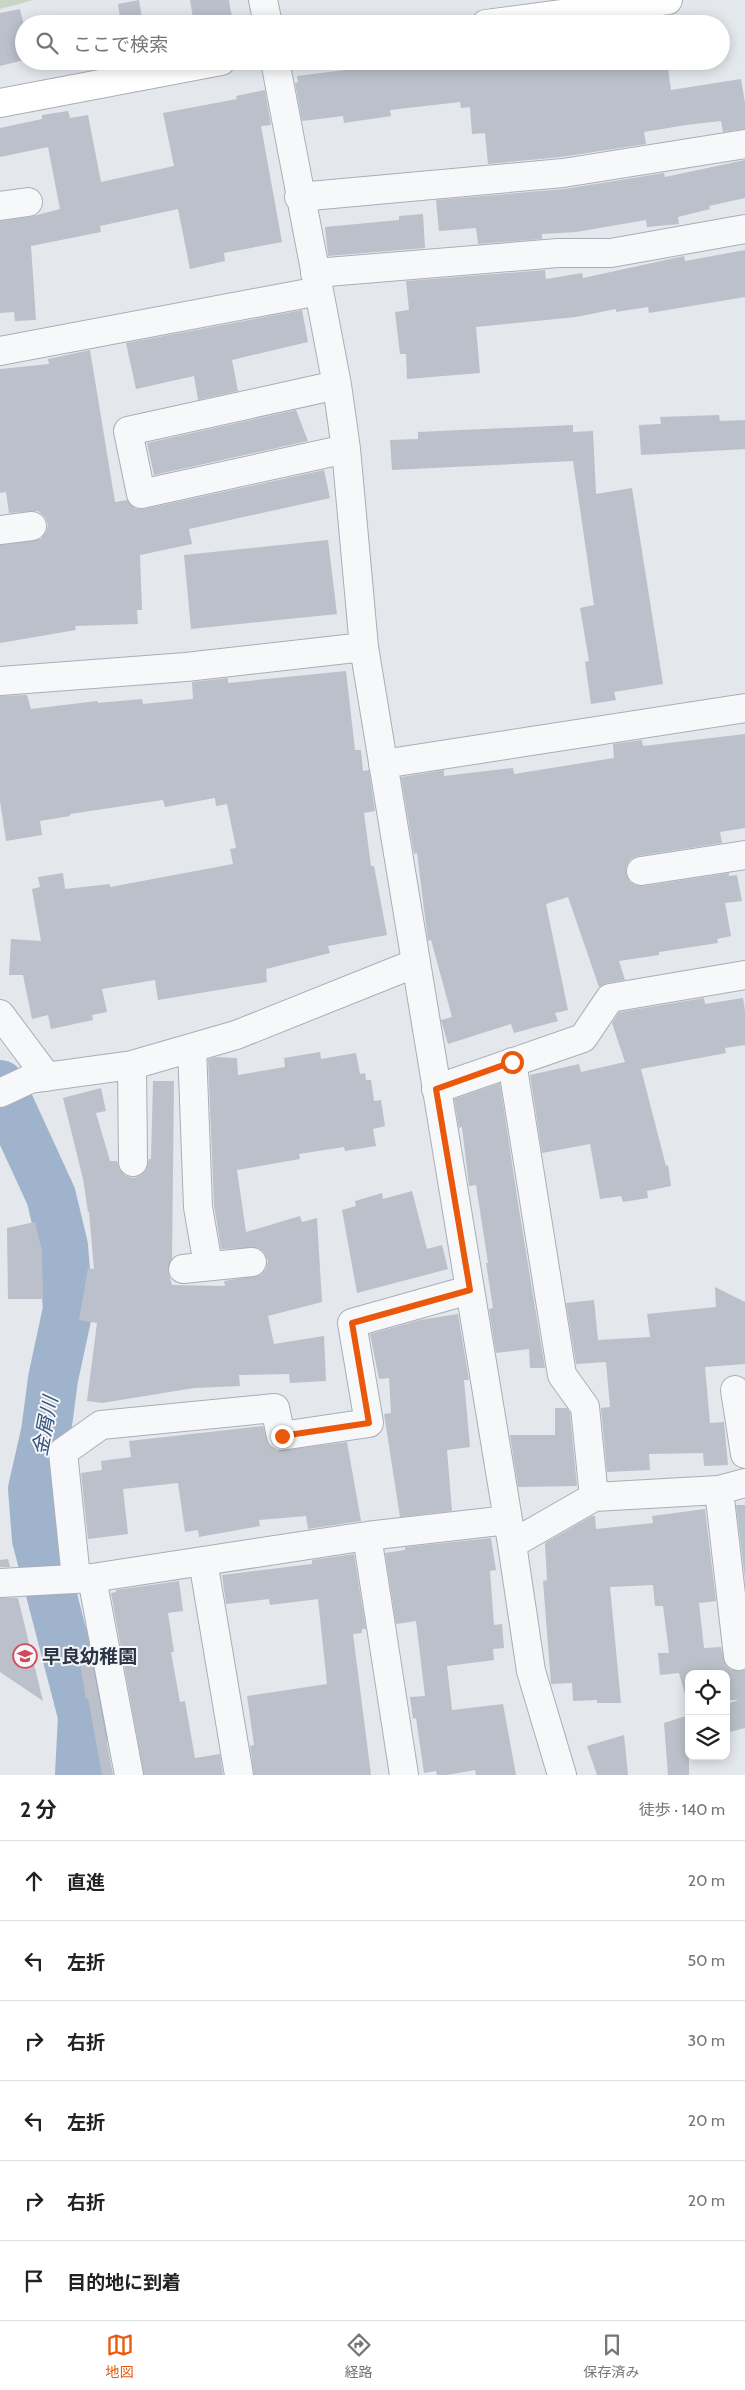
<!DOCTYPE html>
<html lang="ja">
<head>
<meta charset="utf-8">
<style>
	:root { --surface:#fff; --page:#f6f6f6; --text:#222; --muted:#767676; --line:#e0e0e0; --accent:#ea580c }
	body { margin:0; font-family:Cabin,"Noto Sans JP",sans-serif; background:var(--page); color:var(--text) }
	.controls { position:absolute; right:15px; bottom:15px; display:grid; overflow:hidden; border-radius:10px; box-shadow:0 2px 12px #0003 }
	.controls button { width:45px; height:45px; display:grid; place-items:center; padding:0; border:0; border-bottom:1px solid var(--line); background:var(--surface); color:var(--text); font:25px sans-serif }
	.stop { position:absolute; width:15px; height:15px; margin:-11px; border:4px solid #ea580c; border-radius:50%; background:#fff }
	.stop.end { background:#ea580c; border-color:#fff; box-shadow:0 1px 5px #0008 }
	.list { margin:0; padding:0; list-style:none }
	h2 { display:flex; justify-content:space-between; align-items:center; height:65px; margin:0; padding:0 20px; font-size:21px }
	h2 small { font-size:16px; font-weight:400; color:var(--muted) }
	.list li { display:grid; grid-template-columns:32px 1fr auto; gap:15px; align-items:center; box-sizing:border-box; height:80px; padding:0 20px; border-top:1px solid var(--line) }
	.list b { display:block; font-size:19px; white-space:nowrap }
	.list em { font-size:16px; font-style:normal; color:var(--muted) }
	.icon { flex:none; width:28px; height:28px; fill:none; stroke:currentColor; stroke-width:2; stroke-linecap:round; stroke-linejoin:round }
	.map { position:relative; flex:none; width:745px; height:1775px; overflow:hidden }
	.search { position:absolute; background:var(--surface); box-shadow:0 2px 12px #0003; left:15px; right:15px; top:15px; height:55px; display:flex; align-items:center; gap:12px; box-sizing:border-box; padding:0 18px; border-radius:28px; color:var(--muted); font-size:19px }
	.sheet { height:545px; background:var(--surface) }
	nav { display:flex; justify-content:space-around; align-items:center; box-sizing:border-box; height:70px; border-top:1px solid var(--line); background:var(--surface); font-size:14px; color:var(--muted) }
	nav a { display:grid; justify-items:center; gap:2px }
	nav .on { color:var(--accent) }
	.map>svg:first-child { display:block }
</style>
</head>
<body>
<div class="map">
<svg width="745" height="1775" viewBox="0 0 745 1775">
	<rect width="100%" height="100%" fill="#e4e7ec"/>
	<path fill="#c9d6c5" d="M 0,0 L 34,0 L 0,9 Z"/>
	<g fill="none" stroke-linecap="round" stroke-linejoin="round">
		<path stroke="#9fb4cc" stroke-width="50" d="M 0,1085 L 51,1196 L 63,1246 L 68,1309 L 53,1379 L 46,1432 L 33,1489 L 37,1539 L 83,1716 L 80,1775"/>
	</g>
	<path fill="#bbc0ca" d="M 139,0 L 143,24 L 121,24 L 118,4 Z
		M 190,0 L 229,0 L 233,24 L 194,24 Z
		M 20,9 L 24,26 L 24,60 L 0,66 L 0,13 Z
		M 417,61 L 667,61 L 671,90 L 741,79 L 745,103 L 745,129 L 723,132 L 721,121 L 686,125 L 644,132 L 646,144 L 561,157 L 488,164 L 485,133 L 472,134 L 470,107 L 461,108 L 460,102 L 390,110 L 391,116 L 344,123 L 343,116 L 302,121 L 295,83 L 298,82 L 297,76 Z
		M 265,90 L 271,125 L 261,126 L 282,242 L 224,253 L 225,261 L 190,269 L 178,209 L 100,226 L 101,232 L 31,246 L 36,320 L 15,321 L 14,312 L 0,313 L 0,221 L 30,217 L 60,209 L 48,147 L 0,157 L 0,128 L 42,119 L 42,115 L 68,111 L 70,118 L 88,115 L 101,182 L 174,166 L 163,113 L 237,99 L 236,96 Z
		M 745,160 L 745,198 L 709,206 L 710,209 L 678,217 L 679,224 L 647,227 L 646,220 L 576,232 L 542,234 L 542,239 L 478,244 L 476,228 L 439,231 L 436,200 L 564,189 L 664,173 L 665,177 Z
		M 423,214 L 425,248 L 328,256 L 325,227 L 399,220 L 399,216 Z
		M 745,250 L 745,297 L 649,313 L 648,307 L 616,312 L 616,309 L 576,317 L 476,327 L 480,373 L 407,379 L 406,354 L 400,354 L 395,312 L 409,310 L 406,281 L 545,270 L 546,279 L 582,273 L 583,278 L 684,256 L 685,261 Z
		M 302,310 L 308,342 L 232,360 L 238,391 L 198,400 L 194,376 L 136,389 L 126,343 Z
		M 90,350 L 115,502 L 127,500 L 136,509 L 144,509 L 324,470 L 330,498 L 189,529 L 192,544 L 140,555 L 142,610 L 137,610 L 138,624 L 75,626 L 76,630 L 0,643 L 0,545 L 41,539 L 46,532 L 48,525 L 45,517 L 38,511 L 9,513 L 6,492 L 0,493 L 0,369 L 49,364 L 48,359 Z
		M 296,410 L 308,441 L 154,475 L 147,443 Z
		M 719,415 L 720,421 L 745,420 L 745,449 L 641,455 L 639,425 L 661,424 L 660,417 Z
		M 573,425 L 573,432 L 593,431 L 596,494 L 632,488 L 663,684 L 614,692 L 616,700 L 591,704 L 585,662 L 589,661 L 580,608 L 594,605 L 573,461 L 392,470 L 390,440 L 418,439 L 418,432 Z
		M 328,540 L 337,614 L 191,629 L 184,555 Z
		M 346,671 L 355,750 L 361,750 L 363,771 L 369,770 L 375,811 L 364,813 L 371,866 L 374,866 L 387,935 L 328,946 L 330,953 L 266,969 L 267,982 L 158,1000 L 155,980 L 102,989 L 107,1012 L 92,1015 L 93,1020 L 51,1029 L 48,1015 L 32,1019 L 23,975 L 9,975 L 11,939 L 41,941 L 32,889 L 40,887 L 38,877 L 63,873 L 65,889 L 110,884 L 110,887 L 233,864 L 230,849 L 236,848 L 227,804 L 216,806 L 215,798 L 165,807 L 163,800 L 70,814 L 70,816 L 40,821 L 42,835 L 6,841 L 0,801 L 0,696 L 27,695 L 31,709 L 97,701 L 98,703 L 142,699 L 143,704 L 193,699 L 192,682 L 228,678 L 228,683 Z
		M 745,734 L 745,828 L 720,832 L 722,843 L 638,856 L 631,859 L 627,865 L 626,873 L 629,881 L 635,885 L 643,886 L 729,873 L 729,876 L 737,875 L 742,901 L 725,903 L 731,936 L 717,939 L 718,943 L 659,952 L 659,955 L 619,961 L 625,980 L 607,983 L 599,987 L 568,897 L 546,904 L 568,1010 L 555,1013 L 558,1021 L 514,1033 L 511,1024 L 448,1044 L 441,1020 L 452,1017 L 431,940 L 428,941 L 417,853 L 414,854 L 401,777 L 444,770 L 444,776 L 513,768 L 514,774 L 614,758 L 613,744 L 642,740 L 643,746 Z
		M 704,998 L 705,1004 L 743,998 L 745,1011 L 745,1045 L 725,1048 L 726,1053 L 641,1069 L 666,1166 L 668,1165 L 671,1186 L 647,1191 L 648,1198 L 623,1202 L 621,1196 L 600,1199 L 590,1144 L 542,1153 L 530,1075 L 579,1064 L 581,1072 L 625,1062 L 612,1023 L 619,1012 Z
		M 320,1052 L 321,1059 L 356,1053 L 360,1074 L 365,1073 L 366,1080 L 371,1080 L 374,1101 L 381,1100 L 385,1126 L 373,1129 L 376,1146 L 345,1151 L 344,1147 L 299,1154 L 300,1159 L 237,1170 L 246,1232 L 300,1216 L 302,1222 L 317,1218 L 322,1302 L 268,1316 L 274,1344 L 324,1336 L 326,1381 L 290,1383 L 289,1374 L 239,1375 L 240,1386 L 194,1388 L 102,1403 L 87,1401 L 97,1323 L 79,1320 L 88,1268 L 94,1269 L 89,1212 L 88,1212 L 83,1179 L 63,1098 L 101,1088 L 106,1111 L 96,1113 L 110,1161 L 117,1161 L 120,1170 L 126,1176 L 134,1178 L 141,1175 L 146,1170 L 149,1159 L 151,1159 L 153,1081 L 174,1081 L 172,1259 L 168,1271 L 172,1285 L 225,1286 L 224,1281 L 261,1275 L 266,1269 L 268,1261 L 264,1252 L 258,1248 L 221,1249 L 214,1205 L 208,1059 L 216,1057 L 237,1058 L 238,1075 L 285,1067 L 284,1058 Z
		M 500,1083 L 518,1203 L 545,1368 L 530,1368 L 529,1349 L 496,1353 L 489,1309 L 493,1308 L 486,1263 L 488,1263 L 476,1185 L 469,1186 L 462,1127 L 459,1128 L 454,1099 Z
		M 412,1191 L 427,1249 L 442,1245 L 448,1269 L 357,1293 L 342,1210 L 356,1206 L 355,1201 L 382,1193 L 383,1199 Z
		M 35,1222 L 42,1251 L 43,1299 L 8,1299 L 7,1228 Z
		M 715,1287 L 745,1302 L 745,1364 L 705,1367 L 710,1423 L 724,1422 L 728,1465 L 704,1466 L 703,1453 L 649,1454 L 650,1470 L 607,1472 L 601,1408 L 610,1407 L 606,1362 L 576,1364 L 566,1303 L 594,1300 L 598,1340 L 650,1337 L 647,1314 L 716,1307 Z
		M 458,1314 L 469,1380 L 464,1380 L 470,1447 L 447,1450 L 452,1511 L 400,1517 L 384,1414 L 391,1413 L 389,1378 L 379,1379 L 370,1334 L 420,1320 Z
		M 555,1408 L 567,1408 L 570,1413 L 577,1486 L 518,1487 L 510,1435 L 555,1435 Z
		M 263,1426 L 269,1446 L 276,1451 L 347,1442 L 361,1521 L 308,1529 L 306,1516 L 259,1520 L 260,1526 L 199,1537 L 198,1530 L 185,1532 L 178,1483 L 123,1489 L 128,1534 L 88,1539 L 81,1473 L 102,1470 L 101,1461 L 131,1457 L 129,1441 Z
		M 736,1505 L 745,1505 L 745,1580 Z
		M 705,1509 L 716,1601 L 699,1603 L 704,1648 L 721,1647 L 726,1666 L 732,1670 L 745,1670 L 745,1728 L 726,1733 L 726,1704 L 739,1700 L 726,1700 L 726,1674 L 689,1674 L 689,1701 L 687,1701 L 679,1673 L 660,1675 L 658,1653 L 669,1653 L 663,1606 L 655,1606 L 653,1585 L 610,1587 L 621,1703 L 597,1703 L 597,1700 L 573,1701 L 572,1683 L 551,1684 L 543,1581 L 547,1580 L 545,1543 L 592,1516 L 595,1516 L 596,1529 L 653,1523 L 652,1516 Z
		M 491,1538 L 496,1570 L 490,1571 L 494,1625 L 502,1624 L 504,1648 L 493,1649 L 494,1660 L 447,1666 L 452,1710 L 503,1704 L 516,1775 L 476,1775 L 475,1770 L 447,1775 L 437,1775 L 436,1771 L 424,1773 L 416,1718 L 413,1719 L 410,1697 L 425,1696 L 416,1621 L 396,1624 L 385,1553 L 405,1550 L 405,1547 Z
		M 354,1554 L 366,1629 L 362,1629 L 362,1633 L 353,1634 L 371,1775 L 254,1775 L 250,1746 L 254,1745 L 247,1696 L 327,1684 L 318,1599 L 270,1605 L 269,1599 L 226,1604 L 222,1575 L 312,1564 L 312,1560 Z
		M 8,1559 L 10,1567 L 0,1567 L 0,1560 Z
		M 179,1581 L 183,1611 L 168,1613 L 174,1652 L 171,1652 L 180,1702 L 185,1701 L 195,1758 L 220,1754 L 223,1775 L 144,1775 L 111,1593 L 116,1592 L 116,1590 Z
		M 0,1598 L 18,1598 L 43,1701 L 0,1672 Z
		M 91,1655 L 113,1775 L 102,1775 L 88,1698 L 86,1699 L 79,1657 Z
		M 689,1715 L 689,1775 L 668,1775 L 664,1723 Z
		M 624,1735 L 628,1775 L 597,1775 L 587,1746 Z"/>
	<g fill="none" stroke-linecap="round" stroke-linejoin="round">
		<g stroke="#a9aeb7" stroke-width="30">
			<path id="street" d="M 263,0 L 268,24
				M 275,61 L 337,385 L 346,449 L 364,647 L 512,1544 L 531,1671 L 562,1775
				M 299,197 L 563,173 L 745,144
				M 0,206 L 28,202
				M 315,273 L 558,253 L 611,253 L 745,229
				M 0,351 L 319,291
				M 337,385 L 128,431 L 141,494 L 346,449
				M 0,530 L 32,526
				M 0,681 L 186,667 L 364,647
				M 383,764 L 745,708
				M 641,871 L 745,855
				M 0,1014 L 47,1077
				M 192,1048 L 198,1207 L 208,1265
				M 512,1062 L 562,1375 L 585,1407 L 594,1497
				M 132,1065 L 133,1162
				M 436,1089 L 583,1038 L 610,998 L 745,975
				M 0,1093 L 30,1079 L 132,1065 L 236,1035 L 416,963
				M 183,1269 L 252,1262
				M 735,1390 L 745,1454
				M 719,1490 L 738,1656
				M 367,1536 L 404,1775
				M 512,1544 L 594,1497 L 719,1490 L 745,1483
				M 203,1561 L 239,1775
				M 76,1578 L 63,1452 L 101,1425 L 275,1408 L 281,1436 L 369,1423 L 352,1323 L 469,1290
				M 92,1578 L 129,1775
				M 0,1583 L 92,1578 L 367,1536 L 508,1520"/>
		</g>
		<g stroke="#a9aeb7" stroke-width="30">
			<path id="secondary" d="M 486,24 L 668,0
				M 0,103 L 221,61"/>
		</g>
		<use href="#street" stroke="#f7f8fa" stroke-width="28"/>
		<use href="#secondary" stroke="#fff" stroke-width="28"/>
	</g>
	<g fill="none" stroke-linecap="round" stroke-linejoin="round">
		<path stroke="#ea580c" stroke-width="6" d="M 282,1436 L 369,1423 L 352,1323 L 470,1290 L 436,1089 L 512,1062"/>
	</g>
	<defs>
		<g id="school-ring" transform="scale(1.25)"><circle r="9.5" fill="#f4f6f9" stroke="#d1495b" stroke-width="1.5"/><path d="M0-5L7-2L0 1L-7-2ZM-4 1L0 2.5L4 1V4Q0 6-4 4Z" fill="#d1495b"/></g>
	</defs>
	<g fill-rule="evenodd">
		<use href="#school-ring" x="25" y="1656"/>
	</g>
	<g text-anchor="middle" stroke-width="4" stroke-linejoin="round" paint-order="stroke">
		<g font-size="19" font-weight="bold" fill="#2b3445" stroke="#f4f6f9" text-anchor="start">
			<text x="42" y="1663">早良幼稚園</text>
		</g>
		<g font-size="20" font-style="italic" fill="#34527a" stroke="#f4f6f9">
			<text transform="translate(45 1426) rotate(-79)" y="7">金屑川</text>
		</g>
	</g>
</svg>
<div class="controls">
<button><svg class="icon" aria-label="locate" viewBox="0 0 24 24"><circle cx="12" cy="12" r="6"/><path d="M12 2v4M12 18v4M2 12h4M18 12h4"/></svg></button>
<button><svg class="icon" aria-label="layers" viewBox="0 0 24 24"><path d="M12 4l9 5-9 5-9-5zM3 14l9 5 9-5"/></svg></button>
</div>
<div class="stop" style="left:512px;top:1062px"></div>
<div class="stop end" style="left:282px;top:1436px"></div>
<div class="search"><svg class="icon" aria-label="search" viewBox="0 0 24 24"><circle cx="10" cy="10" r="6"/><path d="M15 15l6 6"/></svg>ここで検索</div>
</div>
<section class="sheet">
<h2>2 分<small>徒歩 · 140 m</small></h2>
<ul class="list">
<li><svg class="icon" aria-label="ahead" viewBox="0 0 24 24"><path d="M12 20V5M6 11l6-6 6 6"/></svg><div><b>直進</b></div><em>20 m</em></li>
<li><svg class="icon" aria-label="left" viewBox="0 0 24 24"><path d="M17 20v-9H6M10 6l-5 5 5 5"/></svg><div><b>左折</b></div><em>50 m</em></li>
<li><svg class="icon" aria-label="right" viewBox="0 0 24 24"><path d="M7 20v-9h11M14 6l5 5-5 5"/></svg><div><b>右折</b></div><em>30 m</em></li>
<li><svg class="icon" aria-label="left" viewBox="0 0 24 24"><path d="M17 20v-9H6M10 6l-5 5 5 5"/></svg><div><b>左折</b></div><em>20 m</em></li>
<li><svg class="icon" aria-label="right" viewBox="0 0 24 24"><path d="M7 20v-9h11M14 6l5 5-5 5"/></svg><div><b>右折</b></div><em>20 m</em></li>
<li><svg class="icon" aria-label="arrive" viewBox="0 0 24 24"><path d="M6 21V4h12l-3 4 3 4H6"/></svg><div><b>目的地に到着</b></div></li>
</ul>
</section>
<nav>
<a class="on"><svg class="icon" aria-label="map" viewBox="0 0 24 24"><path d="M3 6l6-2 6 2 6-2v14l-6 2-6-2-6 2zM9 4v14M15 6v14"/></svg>地図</a>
<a><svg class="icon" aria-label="directions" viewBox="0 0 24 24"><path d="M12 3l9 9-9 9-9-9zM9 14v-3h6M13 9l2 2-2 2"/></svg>経路</a>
<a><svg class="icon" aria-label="saved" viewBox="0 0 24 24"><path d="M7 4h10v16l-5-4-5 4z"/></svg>保存済み</a>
</nav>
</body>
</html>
